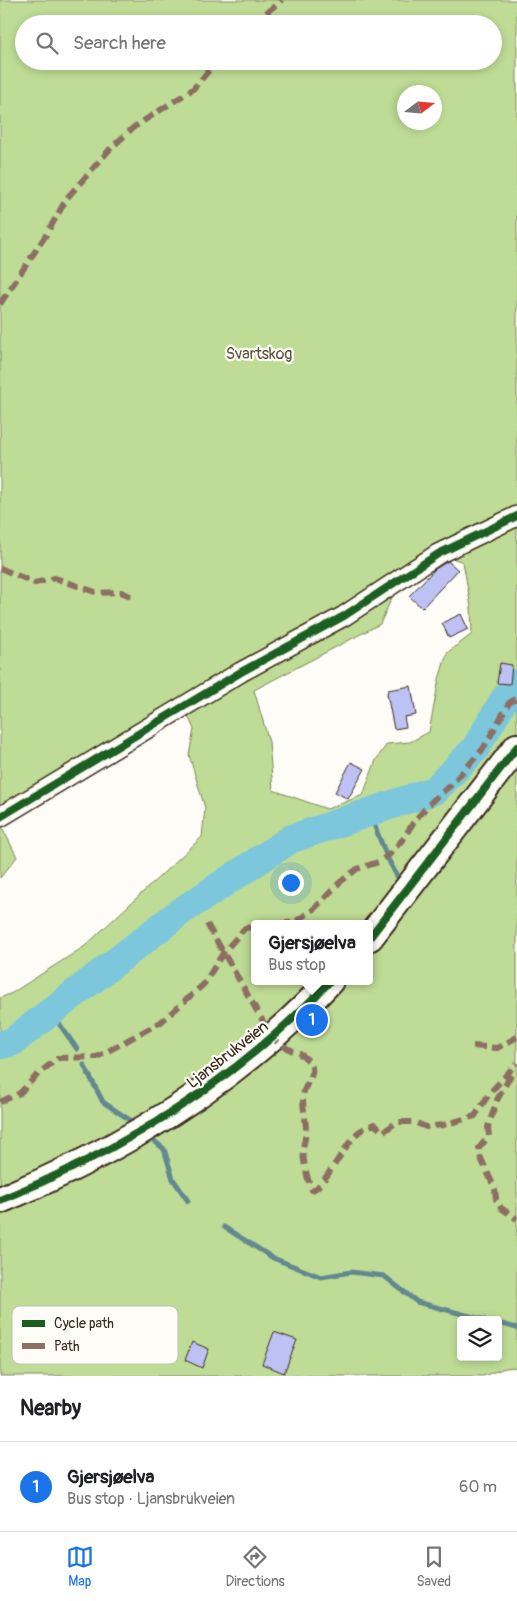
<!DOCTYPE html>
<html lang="en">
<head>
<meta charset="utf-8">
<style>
	:root { --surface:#fff; --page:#f2f2f2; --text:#202124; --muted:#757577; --line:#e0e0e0; --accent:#1a73e8 }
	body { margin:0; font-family:Pangolin,sans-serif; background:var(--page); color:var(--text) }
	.controls { position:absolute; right:15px; bottom:15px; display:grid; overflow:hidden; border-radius:5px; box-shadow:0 2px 8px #0003 }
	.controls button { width:45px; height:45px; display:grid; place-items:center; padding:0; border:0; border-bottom:1px solid var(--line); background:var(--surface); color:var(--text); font:25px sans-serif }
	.compass { position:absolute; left:397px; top:85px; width:45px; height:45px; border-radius:50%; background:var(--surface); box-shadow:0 2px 8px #0003; rotate:74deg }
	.you { position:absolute; left:290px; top:882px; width:18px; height:18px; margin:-12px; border:4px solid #fff; border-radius:50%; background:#1a73e8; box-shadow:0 0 0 8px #1a73e833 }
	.badge { display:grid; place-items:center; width:32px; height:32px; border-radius:50%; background:var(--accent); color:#fff; font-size:16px; font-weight:700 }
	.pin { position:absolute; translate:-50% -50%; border:2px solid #fff; box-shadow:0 1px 5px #0006 }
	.popup { position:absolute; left:251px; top:920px; width:122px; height:65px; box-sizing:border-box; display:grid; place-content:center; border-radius:5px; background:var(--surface); filter:drop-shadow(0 1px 4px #0005); font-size:16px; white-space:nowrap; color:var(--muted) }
	.popup b { font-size:19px; color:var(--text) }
	.popup::after { content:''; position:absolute; left:50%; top:100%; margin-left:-10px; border:10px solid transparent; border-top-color:var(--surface) }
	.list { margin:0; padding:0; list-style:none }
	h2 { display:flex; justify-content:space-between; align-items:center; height:65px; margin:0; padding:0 20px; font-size:21px }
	h2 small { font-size:16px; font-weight:400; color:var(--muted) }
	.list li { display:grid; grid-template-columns:32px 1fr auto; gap:15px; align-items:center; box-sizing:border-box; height:90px; padding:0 20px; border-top:1px solid var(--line) }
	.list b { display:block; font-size:19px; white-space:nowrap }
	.list p { margin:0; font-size:16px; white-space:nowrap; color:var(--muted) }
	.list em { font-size:16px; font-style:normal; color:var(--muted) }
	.icon { flex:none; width:28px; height:28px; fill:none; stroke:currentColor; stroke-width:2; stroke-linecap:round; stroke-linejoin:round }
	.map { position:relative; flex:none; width:517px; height:1376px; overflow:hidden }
	.search { position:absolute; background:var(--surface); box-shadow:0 2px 8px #0003; left:15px; right:15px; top:15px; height:55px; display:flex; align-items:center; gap:12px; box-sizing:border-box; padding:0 18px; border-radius:28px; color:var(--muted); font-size:19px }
	.sheet { height:155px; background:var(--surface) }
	nav { display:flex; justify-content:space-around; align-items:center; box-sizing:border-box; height:70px; border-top:1px solid var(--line); background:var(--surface); font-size:14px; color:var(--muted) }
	nav a { display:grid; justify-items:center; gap:2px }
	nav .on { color:var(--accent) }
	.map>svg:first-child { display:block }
</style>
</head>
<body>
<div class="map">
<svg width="517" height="1376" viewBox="0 0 517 1376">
	<rect width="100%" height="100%" fill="#fdfcf7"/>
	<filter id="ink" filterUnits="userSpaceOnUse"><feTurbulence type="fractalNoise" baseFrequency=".02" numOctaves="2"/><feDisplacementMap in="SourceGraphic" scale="10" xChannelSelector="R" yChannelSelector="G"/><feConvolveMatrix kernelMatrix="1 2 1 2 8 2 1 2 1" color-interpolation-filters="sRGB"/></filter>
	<g filter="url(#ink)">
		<path fill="#bedc95" stroke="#7c835a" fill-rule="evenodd" d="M 0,0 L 517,0 L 517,1367 L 505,1368 L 483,1376 L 0,1376 L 0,998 L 12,993 L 85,946 L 202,837 L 205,808 L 189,755 L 194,729 L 186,712 L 2,827 L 17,857 L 0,878 ZM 24,24 L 493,24 L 493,61 L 24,61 ZM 404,92 L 434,92 L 434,122 L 404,122 ZM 447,556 L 463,562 L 471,607 L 472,634 L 447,653 L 439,679 L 429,732 L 410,742 L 387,744 L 376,760 L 363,795 L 327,809 L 273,790 L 269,742 L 254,690 L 380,624 L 392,597 ZM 254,924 L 370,924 L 370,981 L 254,981 ZM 461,1320 L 498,1320 L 498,1357 L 461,1357 Z"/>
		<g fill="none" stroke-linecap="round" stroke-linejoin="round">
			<path stroke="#628890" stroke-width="5" d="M 369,812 L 387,857 L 397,876
				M 51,1012 L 77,1049
				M 84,1065 L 103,1102 L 130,1120
				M 153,1140 L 164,1149 L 173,1179 L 188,1201
				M 224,1227 L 273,1258 L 321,1277 L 351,1272 L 384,1276 L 417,1302 L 485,1320
				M 498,1323 L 517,1328"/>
			<path stroke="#7cc7dc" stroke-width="29" d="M 0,1045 L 12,1042 L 180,912 L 291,839 L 435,790 L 475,749 L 504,700 L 517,684"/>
		</g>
		<path fill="#bdc1f3" stroke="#3b2a1e" d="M 448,561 L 458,570 L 422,608 L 409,596 L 435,569 Z
			M 461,614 L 468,629 L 449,638 L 442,623 Z
			M 500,663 L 512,665 L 510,684 L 497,683 Z
			M 411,686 L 416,715 L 404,717 L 406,727 L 394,729 L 387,694 L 388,690 Z
			M 351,762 L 365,769 L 348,799 L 335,792 Z
			M 274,1332 L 297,1340 L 284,1373 L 262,1364 Z
			M 192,1342 L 209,1349 L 202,1368 L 185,1360 Z"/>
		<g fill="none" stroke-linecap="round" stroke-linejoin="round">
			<g stroke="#3b2a1e" stroke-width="22">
				<path id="minor" d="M 0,817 L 241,672 L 344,616 L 438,554 L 517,516"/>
			</g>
			<g stroke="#3b2a1e" stroke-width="30">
				<path id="secondary" d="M 370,937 L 517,747
					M 0,1200 C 123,1150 239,1079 330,981"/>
			</g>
			<use href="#minor" stroke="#fdfcf7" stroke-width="19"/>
			<use href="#secondary" stroke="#fdfcf7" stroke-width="26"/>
			<path stroke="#8d6e63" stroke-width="6" stroke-dasharray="12 6" stroke-linecap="butt" d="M 252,24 L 282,0
				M 0,304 L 46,235 L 67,198 L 111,148 L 134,127 L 193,89 L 217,61
				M 0,568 L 35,583 L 55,578 L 98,593 L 121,592 L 135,598
				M 207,924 L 272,1037 C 275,1040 278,1043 281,1045 C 292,1052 301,1051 310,1063 C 317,1074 307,1081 304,1091 C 301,1104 306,1117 306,1129 C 306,1137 304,1142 303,1148 C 302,1156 308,1183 312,1190 C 324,1188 346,1141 360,1131 C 364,1128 370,1126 374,1124 L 383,1132 L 397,1122 L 414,1122 L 426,1127 L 443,1125 L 475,1116 L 489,1094 L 517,1063
				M 279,924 L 295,922 L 315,908 L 339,883 L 357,869 L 378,862 L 389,855 L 403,839 L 415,820 L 435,798 L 450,786 L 483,749 L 509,703 L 517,698
				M 473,1046 L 497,1048 L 517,1037
				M 511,1075 L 497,1100 L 488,1127 L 489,1136 L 479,1148 L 479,1154 L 495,1189 L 496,1199 L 501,1208 L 517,1219
				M 0,1102 L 20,1093 L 38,1074 L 58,1058 L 97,1057 L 161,1022 L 204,984 L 223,953 L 245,928 L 254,927"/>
			<g stroke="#fdfcf7" stroke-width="11">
				<path id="cycleway" d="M 0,817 L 241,672 L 344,616 L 438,554 L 517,516
					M 370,937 L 517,747
					M 0,1200 C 123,1150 239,1079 330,981"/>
			</g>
			<use href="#cycleway" stroke="#1b5e20" stroke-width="8"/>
		</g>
	</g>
	<g text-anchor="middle" stroke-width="4.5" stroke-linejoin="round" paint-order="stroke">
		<g font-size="16" fill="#5c563c" stroke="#fdfcf7">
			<text x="259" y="359">Svartskog</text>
		</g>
		<g font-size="16" fill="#3b2a1e" stroke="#fdfcf7">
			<text transform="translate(227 1054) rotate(-38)" y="6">Ljansbrukveien</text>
		</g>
	</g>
	<rect x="12" y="1306" width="166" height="58" rx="8" fill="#fdfcf7" stroke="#c3bdb6" stroke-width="1"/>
	<rect x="22" y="1320" width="23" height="7" fill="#1b5e20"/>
	<rect x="22" y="1343" width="23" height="6" fill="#8d6e63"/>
	<g font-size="14" fill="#3b2a1e">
		<text x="54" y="1328">Cycle path</text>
		<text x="54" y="1351">Path</text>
	</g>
</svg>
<div class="controls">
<button><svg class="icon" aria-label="layers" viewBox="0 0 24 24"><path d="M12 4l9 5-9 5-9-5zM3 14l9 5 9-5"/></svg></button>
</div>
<svg class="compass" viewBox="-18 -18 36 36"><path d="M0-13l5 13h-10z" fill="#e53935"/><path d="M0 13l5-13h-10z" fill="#757577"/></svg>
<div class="you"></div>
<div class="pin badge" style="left:312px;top:1020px">1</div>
<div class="popup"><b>Gjersjøelva</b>Bus stop</div>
<div class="search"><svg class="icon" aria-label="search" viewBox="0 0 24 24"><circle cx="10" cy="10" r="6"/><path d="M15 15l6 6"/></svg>Search here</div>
</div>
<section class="sheet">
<h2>Nearby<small></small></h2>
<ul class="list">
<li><span class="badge">1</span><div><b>Gjersjøelva</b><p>Bus stop · Ljansbrukveien</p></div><em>60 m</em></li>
</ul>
</section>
<nav>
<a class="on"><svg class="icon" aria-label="map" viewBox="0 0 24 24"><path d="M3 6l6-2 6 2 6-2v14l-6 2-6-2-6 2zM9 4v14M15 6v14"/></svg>Map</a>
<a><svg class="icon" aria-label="directions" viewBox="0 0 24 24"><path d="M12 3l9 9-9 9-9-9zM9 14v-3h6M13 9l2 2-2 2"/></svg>Directions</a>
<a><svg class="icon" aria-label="saved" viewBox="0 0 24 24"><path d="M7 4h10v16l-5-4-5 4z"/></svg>Saved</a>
</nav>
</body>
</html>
